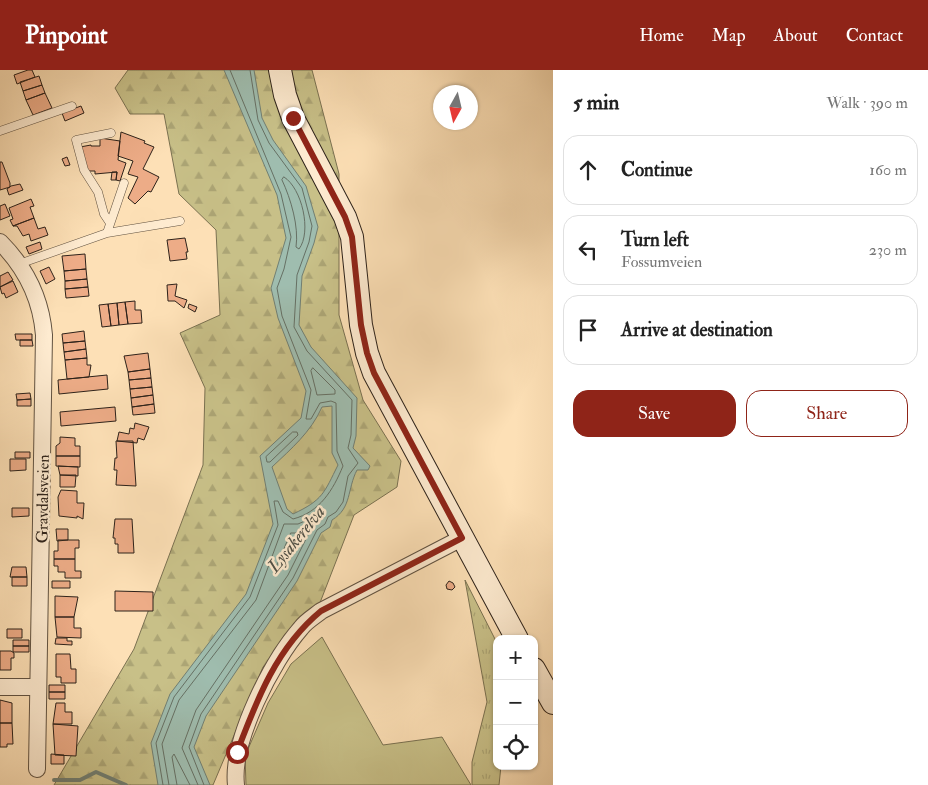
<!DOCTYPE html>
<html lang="en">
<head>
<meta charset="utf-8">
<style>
	:root { --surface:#fff; --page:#f6f6f6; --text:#222; --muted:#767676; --line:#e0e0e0; --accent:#8f2418 }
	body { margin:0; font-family:"IM FELL Double Pica",serif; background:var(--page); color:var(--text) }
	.controls { position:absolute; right:15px; bottom:15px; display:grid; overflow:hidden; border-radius:10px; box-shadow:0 1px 4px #0004 }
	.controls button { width:45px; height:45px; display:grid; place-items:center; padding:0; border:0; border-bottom:1px solid var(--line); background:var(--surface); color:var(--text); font:25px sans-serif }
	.compass { position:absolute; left:433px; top:15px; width:45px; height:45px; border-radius:50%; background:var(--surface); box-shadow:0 1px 4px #0004; rotate:188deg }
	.stop { position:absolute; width:15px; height:15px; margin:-11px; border:4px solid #8f2418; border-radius:50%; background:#fff }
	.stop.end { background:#8f2418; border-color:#fff; box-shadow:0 1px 5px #0008 }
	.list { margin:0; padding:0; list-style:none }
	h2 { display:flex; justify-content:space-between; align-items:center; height:65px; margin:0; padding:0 20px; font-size:21px }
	h2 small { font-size:16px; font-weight:400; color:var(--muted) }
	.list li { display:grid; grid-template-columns:32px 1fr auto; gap:15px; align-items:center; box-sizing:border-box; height:70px; margin:0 10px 10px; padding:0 10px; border:1px solid var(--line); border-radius:15px }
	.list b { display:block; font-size:19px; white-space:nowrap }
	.list p { margin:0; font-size:16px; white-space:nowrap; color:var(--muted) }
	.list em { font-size:16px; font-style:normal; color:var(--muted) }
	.actions { display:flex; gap:10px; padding:15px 20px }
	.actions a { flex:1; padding:11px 0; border:1px solid var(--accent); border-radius:15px; text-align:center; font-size:18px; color:var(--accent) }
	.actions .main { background:var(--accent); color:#fff }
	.icon { flex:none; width:28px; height:28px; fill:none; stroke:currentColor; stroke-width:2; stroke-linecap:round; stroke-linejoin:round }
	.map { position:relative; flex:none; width:553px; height:715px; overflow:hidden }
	header { display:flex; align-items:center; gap:30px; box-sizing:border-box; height:70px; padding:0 25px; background:var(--accent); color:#fff }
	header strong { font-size:24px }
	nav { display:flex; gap:28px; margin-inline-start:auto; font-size:18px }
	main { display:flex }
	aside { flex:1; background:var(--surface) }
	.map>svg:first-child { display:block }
</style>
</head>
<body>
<header>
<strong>Pinpoint</strong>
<nav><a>Home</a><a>Map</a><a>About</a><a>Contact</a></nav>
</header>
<main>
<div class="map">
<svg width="553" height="715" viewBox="0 0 553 715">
	<defs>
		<pattern id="grass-tufts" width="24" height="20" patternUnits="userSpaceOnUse" patternTransform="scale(1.25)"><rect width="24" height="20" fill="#c8c088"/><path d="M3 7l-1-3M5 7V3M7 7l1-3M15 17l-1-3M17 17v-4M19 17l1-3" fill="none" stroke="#aca575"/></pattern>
		<pattern id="forest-firs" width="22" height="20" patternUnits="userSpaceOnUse" patternTransform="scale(1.25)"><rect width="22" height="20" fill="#c8c088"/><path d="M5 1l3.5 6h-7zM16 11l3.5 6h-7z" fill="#aca575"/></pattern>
	</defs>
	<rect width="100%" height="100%" fill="#fde0b6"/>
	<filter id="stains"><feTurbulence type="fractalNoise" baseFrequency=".004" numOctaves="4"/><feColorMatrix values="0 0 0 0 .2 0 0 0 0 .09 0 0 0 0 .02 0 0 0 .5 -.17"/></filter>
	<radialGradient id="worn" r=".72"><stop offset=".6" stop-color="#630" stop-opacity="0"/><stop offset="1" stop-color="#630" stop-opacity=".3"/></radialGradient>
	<path fill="url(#grass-tufts)" stroke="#7a7151" d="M 465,510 L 497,573 L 497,696 L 501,696 L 499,715 L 472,715 L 472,692 L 487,632 Z"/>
	<path fill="url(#forest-firs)" stroke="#7a7151" d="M 128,0 L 312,0 L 339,104 L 339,245 L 363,330 L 401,391 L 397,417 L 354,445 L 316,543 L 300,555 L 263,597 L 213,715 L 54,715 L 134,579 L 203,395 L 205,318 L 180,263 L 220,245 L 216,160 L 179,124 L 164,44 L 130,44 L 115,18 Z"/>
	<path fill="#c8c088" stroke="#7a7151" d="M 322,567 L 383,675 L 442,667 L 471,715 L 246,715 L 245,686 L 268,633 L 291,594 Z"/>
	<path fill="#9fbdaf" stroke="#717f73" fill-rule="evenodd" d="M 224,0 L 254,0 L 262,48 L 273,70 L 306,116 L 318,157 L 314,173 L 302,206 L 299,255 L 311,277 L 357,328 L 356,366 L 353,378 L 370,396 L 368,400 L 357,400 C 347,419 352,438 332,450 L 330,457 L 321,463 L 297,511 L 206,646 L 194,677 L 210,715 L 158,715 L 151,673 L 170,624 L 246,524 L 273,454 L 260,386 L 301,348 L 306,321 L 278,248 L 271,218 L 286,168 L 277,125 ZM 332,336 L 332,383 L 338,395 C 324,423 323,430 293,444 L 287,439 L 272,397 C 291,379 311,362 322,337 Z"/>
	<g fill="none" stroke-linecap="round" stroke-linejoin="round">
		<path stroke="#667064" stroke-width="1" d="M 284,107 C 302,118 312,162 299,179 L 296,177 C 299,157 291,129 282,110 Z
			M 313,298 L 335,320 L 335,324 L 317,325 L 311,301 Z
			M 293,362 L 297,362 L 298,365 L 270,392 L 267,392 L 266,387 Z
			M 291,463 L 297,463 L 299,466 L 281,501 L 276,506 L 274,503 Z
			M 163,715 L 156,673 L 174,627 L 250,527 L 278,455 L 274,431 L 278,431 L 283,442 L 293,449 C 320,442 333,420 343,396 L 337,381 L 336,333 L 331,331 L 320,333 L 311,349 L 306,349 L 311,320 L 282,246 L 277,218 L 284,199 L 291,167 L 281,124 L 230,0
			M 169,715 L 162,674 L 179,630 L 256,530 L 284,454 L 298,454 L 319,445 L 320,449 L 312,457 L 288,505 L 196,640 L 182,678 L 198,715
			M 177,715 L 172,687 L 174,684 L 190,715
			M 204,715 L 189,677 L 201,644 L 293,508 L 317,460 L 325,454 L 328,447 L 336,442 L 343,432 L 348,406 L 358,393 L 348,378 L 351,365 L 352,330 L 307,281 L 294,257 L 297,205 L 309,172 L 312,156 L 302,118 L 269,73 L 258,50 L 250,0"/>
		<path stroke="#717f73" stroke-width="4" d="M 54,710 L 80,710 L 96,702 L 126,715"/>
	</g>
	<path fill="#edac87" stroke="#2d221a" d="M 28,0 L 32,0 L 35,7 L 17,14 L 14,5 Z
		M 39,6 L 42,15 L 23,21 L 20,12 Z
		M 42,15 L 45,23 L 26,30 L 23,21 Z
		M 45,23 L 52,38 L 33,45 L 26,30 Z
		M 81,36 L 84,43 L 65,51 L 62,43 Z
		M 121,62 L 145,71 L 144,73 L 154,77 L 143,99 L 159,107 L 151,122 L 148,121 L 135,134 L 128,128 L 138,107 L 128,104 L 133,91 L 118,86 Z
		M 100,68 L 120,71 L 118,90 L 126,93 L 120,111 L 116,110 L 117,102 L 95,104 L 95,101 L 88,101 L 80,77 L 91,75 L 91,76 L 100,76 Z
		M 67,87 L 70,95 L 65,96 L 62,89 Z
		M 0,92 L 2,92 L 10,113 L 10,117 L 0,120 Z
		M 112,102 L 117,102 L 116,110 L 111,110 Z
		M 20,114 L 23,120 L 9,125 L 7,119 L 11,116 Z
		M 31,129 L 34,136 L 30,137 L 34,148 L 13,156 L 10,150 L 13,149 L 9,138 Z
		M 5,134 L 10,146 L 0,150 L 0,136 Z
		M 34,148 L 38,159 L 45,157 L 48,165 L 31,171 L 29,164 L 23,166 L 17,156 L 13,156 Z
		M 185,168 L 188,182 L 186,182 L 187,189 L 170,191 L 167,170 Z
		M 40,172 L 42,179 L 29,184 L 26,177 Z
		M 85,184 L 86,199 L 64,201 L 62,186 Z
		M 49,197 L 55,209 L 46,214 L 40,201 Z
		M 86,199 L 87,209 L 65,211 L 64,201 Z
		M 8,202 L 13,210 L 0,217 L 0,206 Z
		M 87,209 L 88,217 L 65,219 L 65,211 Z
		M 13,211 L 18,222 L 6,228 L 4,223 L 2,224 L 0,217 Z
		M 177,214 L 175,226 L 187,230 L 184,238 L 175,231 L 168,231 L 167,215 Z
		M 88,217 L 89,226 L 66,228 L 65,219 Z
		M 135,231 L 135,240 L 141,240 L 142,253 L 128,254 L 125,232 Z
		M 125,232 L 128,254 L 119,255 L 117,233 Z
		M 117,233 L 119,255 L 111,256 L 108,234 Z
		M 108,234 L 111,256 L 102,257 L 99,235 Z
		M 189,234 L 197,237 L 195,242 L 188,238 Z
		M 84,261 L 85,271 L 63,273 L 62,264 Z
		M 15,264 L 32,264 L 32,270 L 16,270 Z
		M 20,270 L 32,270 L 33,276 L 20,276 Z
		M 85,271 L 86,279 L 64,282 L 63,273 Z
		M 86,279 L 87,288 L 65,290 L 64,282 Z
		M 148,283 L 150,299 L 128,302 L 124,286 Z
		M 87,288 L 87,295 L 91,295 L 89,307 L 67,309 L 65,290 Z
		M 150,299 L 151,308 L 129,310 L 128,302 Z
		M 107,305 L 108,319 L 59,324 L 58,310 Z
		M 151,308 L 152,317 L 130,319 L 129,310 Z
		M 152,317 L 153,325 L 131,328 L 130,319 Z
		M 30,323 L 31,329 L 17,330 L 16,324 Z
		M 153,325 L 154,334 L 132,337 L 131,328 Z
		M 31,329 L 31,336 L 17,336 L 17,330 Z
		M 154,334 L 155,343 L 133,345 L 132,337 Z
		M 115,337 L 116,351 L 61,356 L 60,342 Z
		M 135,353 L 149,357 L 144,370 L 138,368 L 137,373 L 117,371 L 119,362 L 129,364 L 130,358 L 134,359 Z
		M 60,367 L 75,368 L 75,376 L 80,376 L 80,386 L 56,386 L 56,376 L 60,373 Z
		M 116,371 L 133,371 L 136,416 L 116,415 L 117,400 L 114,400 L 115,388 L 117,388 Z
		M 15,382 L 30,382 L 30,388 L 15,388 Z
		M 56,386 L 80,386 L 80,397 L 56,396 Z
		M 10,389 L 26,389 L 26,400 L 10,401 Z
		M 58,396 L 78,397 L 78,406 L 60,405 Z
		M 60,405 L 76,405 L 75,417 L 60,417 Z
		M 61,420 L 77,421 L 77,433 L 84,433 L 83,449 L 77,446 L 77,448 L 59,446 L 58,427 Z
		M 12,438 L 29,438 L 29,446 L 12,447 Z
		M 115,449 L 132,449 L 134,483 L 118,483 L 118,474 L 115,474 L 115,468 L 113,468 Z
		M 56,459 L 68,459 L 68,470 L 57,471 Z
		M 58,470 L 79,470 L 79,478 L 75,478 L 75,489 L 54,489 L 54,481 L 58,481 Z
		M 54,489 L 75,489 L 75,501 L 81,501 L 81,508 L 65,508 L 65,502 L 58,502 L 58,496 L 54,496 Z
		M 12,497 L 26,497 L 27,507 L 10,507 Z
		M 12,507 L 27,507 L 27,516 L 12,516 Z
		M 52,511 L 70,511 L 70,518 L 52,518 Z
		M 449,511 L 453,513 L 455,517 L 452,520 L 447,519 L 446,515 Z
		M 115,521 L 153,522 L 153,541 L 115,541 Z
		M 55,526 L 78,527 L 74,547 L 55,547 Z
		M 55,547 L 74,547 L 74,558 L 81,558 L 81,568 L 57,567 Z
		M 7,559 L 22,559 L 22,568 L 7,568 Z
		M 56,568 L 67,568 L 67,571 L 72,571 L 72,575 L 55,574 Z
		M 13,570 L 29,570 L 29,576 L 13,576 Z
		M 13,576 L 29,576 L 29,582 L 13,582 Z
		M 0,581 L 11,581 L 14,583 L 14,588 L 11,588 L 11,600 L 0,600 Z
		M 56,584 L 70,584 L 71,599 L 76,599 L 76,613 L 61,613 L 61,607 L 56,607 Z
		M 49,615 L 65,615 L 65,622 L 49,622 Z
		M 49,622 L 65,622 L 65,629 L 49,629 Z
		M 0,630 L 12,633 L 12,653 L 0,653 Z
		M 56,633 L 65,633 L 65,642 L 72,642 L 72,654 L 53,654 Z
		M 0,653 L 12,653 L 13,674 L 7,674 L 7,677 L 0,677 Z
		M 53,654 L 78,656 L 76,686 L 55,685 Z
		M 51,684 L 64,685 L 64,694 L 51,694 Z"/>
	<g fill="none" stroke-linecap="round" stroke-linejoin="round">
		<g stroke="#615241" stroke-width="9">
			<path id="lane" d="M 0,61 L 72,36
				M 110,153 L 104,144 L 98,122 L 84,100 L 76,70 L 111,63
				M 107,163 L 180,151
				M 19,194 L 107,163 L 124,113"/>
		</g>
		<g stroke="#615241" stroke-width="18">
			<path id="street" d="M 0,172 C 26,198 41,228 44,265 L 37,699
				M 0,617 L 38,617
				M 236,715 C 231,671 272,591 301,558 C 306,551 315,546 321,541 L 462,468"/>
		</g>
		<g stroke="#2d221a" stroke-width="24">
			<path id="secondary" d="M 280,0 L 285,25 L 293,48 L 345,147 L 352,167 L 361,255 L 367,283 L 374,303 L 517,569
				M 534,599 L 553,633"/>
		</g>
		<use href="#lane" stroke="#feebd0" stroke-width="8"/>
		<use href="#street" stroke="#feebd0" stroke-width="16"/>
		<use href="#secondary" stroke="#feebd0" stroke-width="22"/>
	</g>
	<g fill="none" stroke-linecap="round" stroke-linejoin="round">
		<path stroke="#8f2418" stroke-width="6" d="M 237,682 C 257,629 277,577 321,541 L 462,468 L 374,303 L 367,283 L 361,255 L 352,167 L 345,147 L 293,48"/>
	</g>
	<g text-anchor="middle" stroke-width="5" stroke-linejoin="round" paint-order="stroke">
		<g font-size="16" fill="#2d221a" stroke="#feebd0">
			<text transform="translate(42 429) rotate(-89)" y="6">Gravdalsveien</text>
		</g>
		<g font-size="18" font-style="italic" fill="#4f5047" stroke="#feebd0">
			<text transform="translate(296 469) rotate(-51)" y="6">Lysakerelva</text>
		</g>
	</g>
	<rect width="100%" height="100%" filter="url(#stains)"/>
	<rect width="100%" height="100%" fill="url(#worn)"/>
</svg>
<div class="controls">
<button>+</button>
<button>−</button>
<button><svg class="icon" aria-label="locate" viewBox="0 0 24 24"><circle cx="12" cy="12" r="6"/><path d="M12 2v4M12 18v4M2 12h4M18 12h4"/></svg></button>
</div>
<svg class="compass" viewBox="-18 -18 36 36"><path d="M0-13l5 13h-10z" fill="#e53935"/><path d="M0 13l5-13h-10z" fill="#767676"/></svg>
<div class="stop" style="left:237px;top:682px"></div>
<div class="stop end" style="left:293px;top:48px"></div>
</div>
<aside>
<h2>5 min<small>Walk · 390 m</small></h2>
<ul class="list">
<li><svg class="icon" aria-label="ahead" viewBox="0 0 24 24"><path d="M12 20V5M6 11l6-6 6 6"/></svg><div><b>Continue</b></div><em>160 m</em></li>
<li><svg class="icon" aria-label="left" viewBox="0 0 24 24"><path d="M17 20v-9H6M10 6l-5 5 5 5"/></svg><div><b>Turn left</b><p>Fossumveien</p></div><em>230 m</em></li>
<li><svg class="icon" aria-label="arrive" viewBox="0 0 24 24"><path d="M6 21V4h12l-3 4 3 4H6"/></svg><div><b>Arrive at destination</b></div></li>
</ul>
<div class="actions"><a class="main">Save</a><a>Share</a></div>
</aside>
</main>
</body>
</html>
